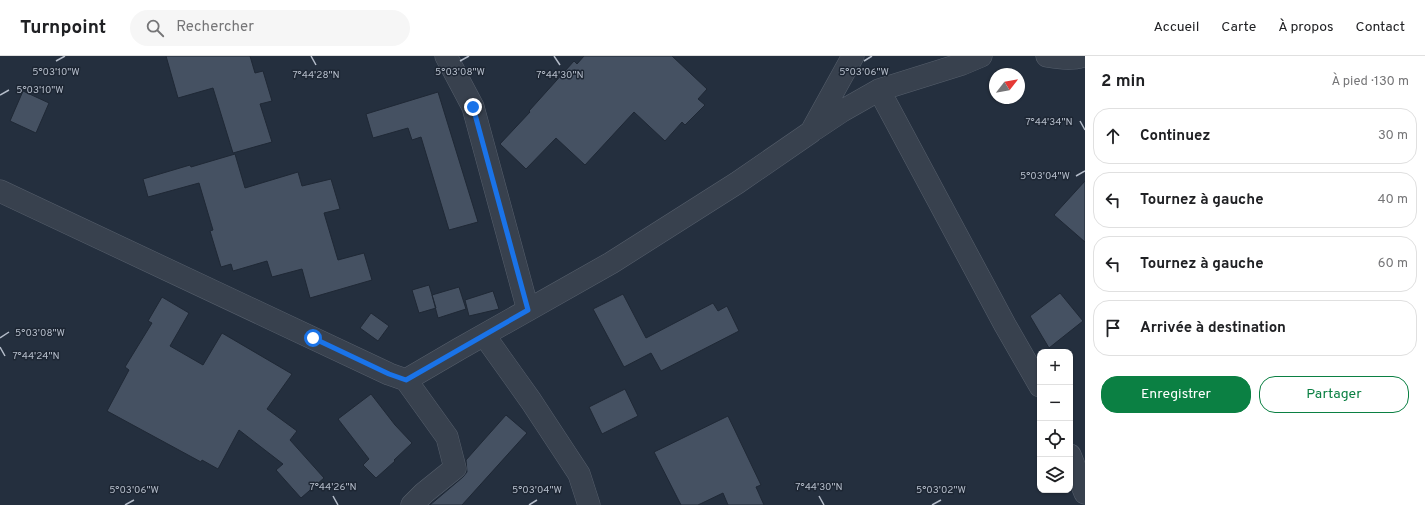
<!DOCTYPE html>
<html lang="fr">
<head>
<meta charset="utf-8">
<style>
	:root { --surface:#fff; --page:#f6f6f6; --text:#202124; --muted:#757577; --line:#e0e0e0; --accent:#0b8043 }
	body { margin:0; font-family:Overpass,sans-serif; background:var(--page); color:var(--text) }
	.controls { position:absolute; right:12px; bottom:12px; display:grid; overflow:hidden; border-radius:8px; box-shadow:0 1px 3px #0004 }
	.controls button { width:36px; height:36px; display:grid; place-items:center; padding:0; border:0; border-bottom:1px solid var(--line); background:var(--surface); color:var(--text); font:20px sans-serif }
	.compass { position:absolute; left:989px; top:12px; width:36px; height:36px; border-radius:50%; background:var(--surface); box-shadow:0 1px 3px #0004; rotate:59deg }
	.stop { position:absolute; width:12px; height:12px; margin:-9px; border:3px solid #1a73e8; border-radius:50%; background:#fff }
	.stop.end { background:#1a73e8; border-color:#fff; box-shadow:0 1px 4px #0008 }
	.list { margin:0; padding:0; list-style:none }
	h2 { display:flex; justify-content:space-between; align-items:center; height:52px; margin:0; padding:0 16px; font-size:17px }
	h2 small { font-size:13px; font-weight:400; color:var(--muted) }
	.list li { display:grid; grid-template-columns:26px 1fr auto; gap:12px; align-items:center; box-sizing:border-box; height:56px; margin:0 8px 8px; padding:0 8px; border:1px solid var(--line); border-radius:16px }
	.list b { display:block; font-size:15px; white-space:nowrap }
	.list em { font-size:13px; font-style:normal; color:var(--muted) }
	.actions { display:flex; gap:8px; padding:12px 16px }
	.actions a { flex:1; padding:9px 0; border:1px solid var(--accent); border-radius:16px; text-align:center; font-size:14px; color:var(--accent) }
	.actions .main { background:var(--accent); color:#fff }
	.icon { flex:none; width:22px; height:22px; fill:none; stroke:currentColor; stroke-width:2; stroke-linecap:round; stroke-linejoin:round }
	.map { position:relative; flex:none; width:1085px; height:449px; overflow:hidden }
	header { display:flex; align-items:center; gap:24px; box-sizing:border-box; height:56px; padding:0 20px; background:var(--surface); border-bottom:1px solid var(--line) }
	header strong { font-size:19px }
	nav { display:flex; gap:22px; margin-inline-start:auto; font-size:14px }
	.search { width:280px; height:36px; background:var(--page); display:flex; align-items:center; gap:10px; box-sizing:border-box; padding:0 14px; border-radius:22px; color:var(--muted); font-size:15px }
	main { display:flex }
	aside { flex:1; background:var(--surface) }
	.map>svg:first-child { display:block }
</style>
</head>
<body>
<header>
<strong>Turnpoint</strong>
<div class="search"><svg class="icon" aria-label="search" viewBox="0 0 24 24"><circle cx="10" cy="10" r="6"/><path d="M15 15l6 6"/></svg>Rechercher</div>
<nav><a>Accueil</a><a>Carte</a><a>À propos</a><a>Contact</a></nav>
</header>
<main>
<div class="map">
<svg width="1085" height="449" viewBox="0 0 1085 449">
	<rect width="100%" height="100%" fill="#242f3e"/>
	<path fill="#455162" stroke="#1f2835" d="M 166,0 L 250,0 L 255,17 L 263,15 L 272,45 L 260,48 L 272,86 L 233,97 L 213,32 L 178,42 Z
		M 584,0 L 672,0 L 707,33 L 698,43 L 705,49 L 685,69 L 682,66 L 665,85 L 634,56 L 585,109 L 556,82 L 526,113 L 500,88 L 530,56 L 529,55 L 574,5 L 577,8 Z
		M 23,35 L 49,47 L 36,77 L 10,65 Z
		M 438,36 L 478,166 L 449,174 L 421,81 L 412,84 L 408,72 L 373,82 L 366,58 Z
		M 235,98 L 245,132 L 298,116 L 302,130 L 331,123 L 340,153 L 324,157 L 338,204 L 364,197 L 372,224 L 310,242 L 302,213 L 272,221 L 267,205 L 233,215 L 231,208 L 221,211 L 210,175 L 213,174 L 199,127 L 148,141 L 143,123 L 190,109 L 191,111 Z
		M 1085,125 L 1085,186 L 1054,159 Z
		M 429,229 L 436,252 L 419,257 L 412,234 Z
		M 459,231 L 466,253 L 438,262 L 432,239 Z
		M 493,235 L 499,253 L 469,260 L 465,244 Z
		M 1060,237 L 1083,265 L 1049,292 L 1030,260 Z
		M 623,238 L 646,282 L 713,247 L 718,255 L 727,250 L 739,275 L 661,315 L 651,297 L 624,311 L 593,253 Z
		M 162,241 L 189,257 L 170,290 L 203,309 L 222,277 L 292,318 L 267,353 L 297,375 L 290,384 L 324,422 L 301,442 L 276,414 L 283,408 L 239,374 L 218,413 L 202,404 L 201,406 L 107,355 L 129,314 L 125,311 L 152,267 L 148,265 Z
		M 371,257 L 389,270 L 378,285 L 360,272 Z
		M 625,333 L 638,360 L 602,378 L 589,351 Z
		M 371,338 L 395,369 L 412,387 L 394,404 L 395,405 L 376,422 L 363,409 L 369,403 L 338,363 Z
		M 506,359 L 527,377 L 462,449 L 430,449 L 463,421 L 467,416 L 466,404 Z
		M 728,360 L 761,429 L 756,431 L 764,449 L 728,449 L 723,437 L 698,449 L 681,449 L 654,396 Z"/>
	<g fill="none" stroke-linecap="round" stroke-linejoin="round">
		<g stroke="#565f6c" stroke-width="23">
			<path id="minor" d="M 446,0 L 473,51 L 528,254
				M 1047,0 C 1058,2 1073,4 1083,0
				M 879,34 L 1005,269 L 1040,330
				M 815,73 L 842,55 L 879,34 L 962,8 L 981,0
				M 0,135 L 389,318 L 406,324
				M 484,279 L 531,345 L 579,418 L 589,449
				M 1070,399 L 1085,437
				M 412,449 L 424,437 L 455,412 L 447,381 L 406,324 L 459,293 L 611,207 L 737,127 L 811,76 L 853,0"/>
		</g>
		<use href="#minor" stroke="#38414e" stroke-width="22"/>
	</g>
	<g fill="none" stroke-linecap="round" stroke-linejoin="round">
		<path stroke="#1a73e8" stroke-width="5" d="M 313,282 L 389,318 L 406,324 L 528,254 L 473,51"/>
	</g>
	<path fill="none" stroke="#b4bcc9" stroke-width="1.5" d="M 311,0 L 316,9M 554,0 L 560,9M 56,5 L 65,0M 460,5 L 469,0M 864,5 L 872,0M 0,39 L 9,34M 1080,65 L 1085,74M 1076,120 L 1085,115M 0,282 L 9,276M 0,291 L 5,300M 333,440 L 338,449M 819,440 L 824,449M 125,449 L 134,444M 529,449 L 537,444M 932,449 L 941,444"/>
	<g font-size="10" text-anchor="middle" fill="#b4bcc9" stroke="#1d2633" stroke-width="3" stroke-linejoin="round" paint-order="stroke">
		<text x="56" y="19">5°03'10"W</text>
		<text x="460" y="19">5°03'08"W</text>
		<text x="864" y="19">5°03'06"W</text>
		<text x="560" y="22">7°44'30"N</text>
		<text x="316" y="22">7°44'28"N</text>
		<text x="40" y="37">5°03'10"W</text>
		<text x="1049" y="69">7°44'34"N</text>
		<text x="1045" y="123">5°03'04"W</text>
		<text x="40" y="280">5°03'08"W</text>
		<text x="36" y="303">7°44'24"N</text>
		<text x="333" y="434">7°44'26"N</text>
		<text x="819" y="434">7°44'30"N</text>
		<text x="134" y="437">5°03'06"W</text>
		<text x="537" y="437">5°03'04"W</text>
		<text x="941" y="437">5°03'02"W</text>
	</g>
</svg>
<div class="controls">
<button>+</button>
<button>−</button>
<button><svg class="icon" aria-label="locate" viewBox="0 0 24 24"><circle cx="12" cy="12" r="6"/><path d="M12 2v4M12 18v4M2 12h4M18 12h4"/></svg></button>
<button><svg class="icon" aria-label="layers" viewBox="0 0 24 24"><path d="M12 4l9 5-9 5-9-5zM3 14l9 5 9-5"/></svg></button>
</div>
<svg class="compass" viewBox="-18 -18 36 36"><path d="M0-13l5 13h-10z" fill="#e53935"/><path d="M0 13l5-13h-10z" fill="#757577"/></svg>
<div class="stop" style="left:313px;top:282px"></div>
<div class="stop end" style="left:473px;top:51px"></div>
</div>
<aside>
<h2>2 min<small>À pied · 130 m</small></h2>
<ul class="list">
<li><svg class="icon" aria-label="ahead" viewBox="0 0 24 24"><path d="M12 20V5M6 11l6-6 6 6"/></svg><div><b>Continuez</b></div><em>30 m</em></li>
<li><svg class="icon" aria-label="left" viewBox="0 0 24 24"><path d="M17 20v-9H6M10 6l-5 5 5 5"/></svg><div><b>Tournez à gauche</b></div><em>40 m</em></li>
<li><svg class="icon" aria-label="left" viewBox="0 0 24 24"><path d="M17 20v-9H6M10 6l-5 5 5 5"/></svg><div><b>Tournez à gauche</b></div><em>60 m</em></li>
<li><svg class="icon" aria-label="arrive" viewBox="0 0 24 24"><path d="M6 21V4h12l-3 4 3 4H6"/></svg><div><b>Arrivée à destination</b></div></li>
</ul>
<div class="actions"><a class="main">Enregistrer</a><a>Partager</a></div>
</aside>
</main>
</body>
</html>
